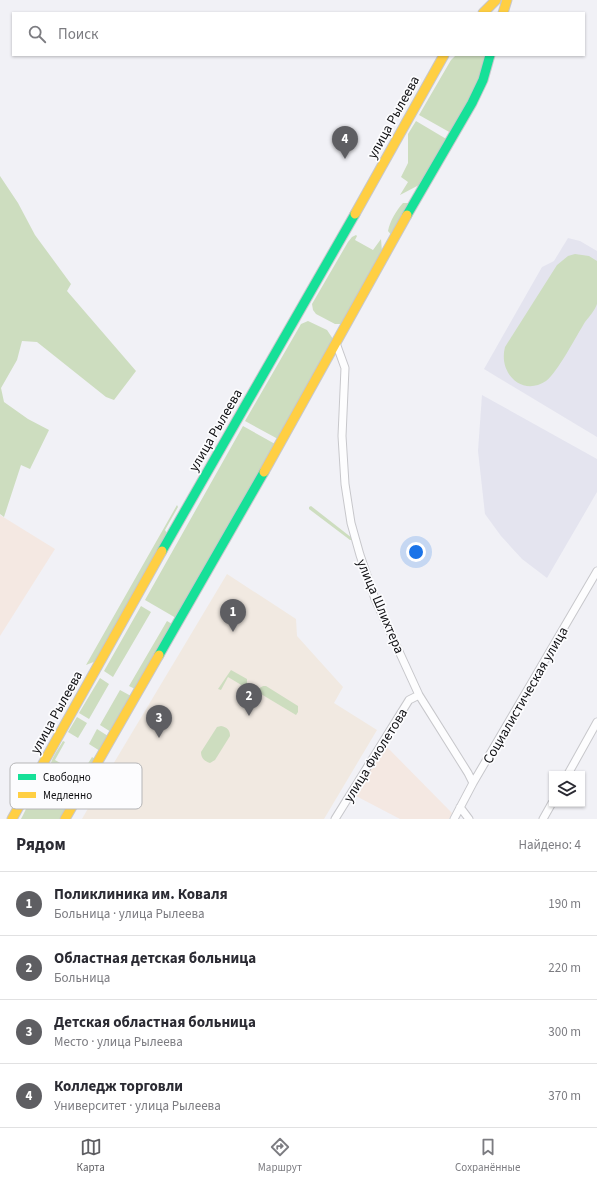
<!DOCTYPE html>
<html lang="ru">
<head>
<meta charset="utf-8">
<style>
	:root { --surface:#fff; --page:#f7f7f7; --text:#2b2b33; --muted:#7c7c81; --line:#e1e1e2; --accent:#5e5e62 }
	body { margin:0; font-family:"Source Sans 3",sans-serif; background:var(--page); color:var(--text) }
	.controls { position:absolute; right:12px; bottom:12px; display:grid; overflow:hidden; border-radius:0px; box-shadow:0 1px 3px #0004 }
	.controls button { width:36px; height:36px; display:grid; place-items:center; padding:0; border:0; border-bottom:1px solid var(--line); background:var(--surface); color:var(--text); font:20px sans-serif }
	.you { position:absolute; left:416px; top:552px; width:14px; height:14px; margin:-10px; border:3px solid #fff; border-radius:50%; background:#1a73e8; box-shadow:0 0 0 6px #1a73e833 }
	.badge { display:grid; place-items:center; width:26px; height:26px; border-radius:50%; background:var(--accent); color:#fff; font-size:13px; font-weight:700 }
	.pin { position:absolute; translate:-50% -33px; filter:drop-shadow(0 1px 2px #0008) }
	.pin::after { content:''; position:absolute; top:21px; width:14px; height:12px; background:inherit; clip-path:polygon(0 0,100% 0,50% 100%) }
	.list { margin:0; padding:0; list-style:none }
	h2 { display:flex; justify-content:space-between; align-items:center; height:52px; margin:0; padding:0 16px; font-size:17px }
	h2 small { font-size:13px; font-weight:400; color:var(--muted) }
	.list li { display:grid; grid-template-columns:26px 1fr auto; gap:12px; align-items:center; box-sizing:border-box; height:64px; padding:0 16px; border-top:1px solid var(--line) }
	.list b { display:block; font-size:15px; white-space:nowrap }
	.list p { margin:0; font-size:13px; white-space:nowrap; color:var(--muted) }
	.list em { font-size:13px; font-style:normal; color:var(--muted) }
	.icon { flex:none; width:22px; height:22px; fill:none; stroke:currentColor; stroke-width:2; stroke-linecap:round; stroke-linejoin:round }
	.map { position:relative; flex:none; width:597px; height:819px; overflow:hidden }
	.search { position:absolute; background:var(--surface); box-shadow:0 1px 3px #0004; left:12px; right:12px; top:12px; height:44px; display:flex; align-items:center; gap:10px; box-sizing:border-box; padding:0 14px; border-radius:0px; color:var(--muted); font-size:15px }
	.sheet { height:308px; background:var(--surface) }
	nav { display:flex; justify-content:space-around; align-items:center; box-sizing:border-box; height:56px; border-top:1px solid var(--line); background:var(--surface); font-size:11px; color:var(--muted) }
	nav a { display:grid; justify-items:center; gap:2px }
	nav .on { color:var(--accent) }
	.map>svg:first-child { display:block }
</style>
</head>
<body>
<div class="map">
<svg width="597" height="819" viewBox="0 0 597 819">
	<rect width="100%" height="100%" fill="#f1f1f6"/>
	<path fill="#e4e4ef" d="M 568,238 L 580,241 L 597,251 L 597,437 L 484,369 L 542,267 L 554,261 Z
		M 482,395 L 597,459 L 597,492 L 547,578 L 522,559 L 501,536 L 485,514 L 478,451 Z"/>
	<path fill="#f4e8e2" d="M 0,515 L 55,549 L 0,636 Z
		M 384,744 L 452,813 L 449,819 L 400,819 L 356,796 L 355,791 Z"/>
	<path fill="#f1e9e1" d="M 227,574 L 296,619 L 297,636 L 343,687 L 334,703 L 377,730 L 324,819 L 82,819 L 115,761 Z"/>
	<path fill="#cdddbf" d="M 456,55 L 488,55 L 479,82 L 451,133 L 419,115 L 451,60 Z
		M 416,121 L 448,140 L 419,185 L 400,195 L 408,182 L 401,177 L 408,163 L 408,134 Z
		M 0,176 L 18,203 L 35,235 L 71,284 L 67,291 L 136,371 L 114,400 L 106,397 L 37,342 L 22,341 L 17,360 L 1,388 L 4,402 L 28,419 L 49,430 L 30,469 L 21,465 L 4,517 L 0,514 Z
		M 403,203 L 409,203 L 392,236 L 388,231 C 390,221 396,211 403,203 Z
		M 356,235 L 357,236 L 355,240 L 373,250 L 381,239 L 382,252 L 342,324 L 335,324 L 316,314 L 313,310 L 312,304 L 348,242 L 352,237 Z
		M 575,254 L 589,256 L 597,261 C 597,270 597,298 597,304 C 595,310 589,317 585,322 C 577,335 557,373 546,381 C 522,397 498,373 505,347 L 557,265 L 568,256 Z
		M 308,321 L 327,330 L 333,339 L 278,439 L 245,421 L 301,324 Z
		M 243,426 L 275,444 L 176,618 L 145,600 Z
		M 177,505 L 178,507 L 165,530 L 168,535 L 96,661 L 86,665 Z
		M 311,506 L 352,538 L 352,540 L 350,540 L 309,509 L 309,507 Z
		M 141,606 L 151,612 L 113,677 L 104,671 Z
		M 167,621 L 172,624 L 135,689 L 129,686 Z
		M 231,670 L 247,679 L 247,684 L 243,686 L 228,677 L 221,690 L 218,689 Z
		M 100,678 L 109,684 L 89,719 L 79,713 Z
		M 263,686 L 266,686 L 298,706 L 298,712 L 296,715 L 256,691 L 258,689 Z
		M 120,690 L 131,696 L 111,732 L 100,725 Z
		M 77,717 L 87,723 L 78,738 L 68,732 Z
		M 221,726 C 227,727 230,730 230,736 L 215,760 L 210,763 C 204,761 201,758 201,752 L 217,727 Z
		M 97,729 L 108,736 L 100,751 L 89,744 Z
		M 63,741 L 65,742 L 55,760 L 81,775 L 92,757 L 95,759 L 81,783 L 73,787 L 52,776 C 46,763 57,752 63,741 Z
		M 43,786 C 53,787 70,794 67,807 C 66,811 64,815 62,819 L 21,819 C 27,808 32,793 43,786 Z"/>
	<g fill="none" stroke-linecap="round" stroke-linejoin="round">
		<g stroke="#c7c7cb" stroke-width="9">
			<path id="street" d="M 336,343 L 345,368 L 342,436 L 345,484 L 351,523 L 360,555 L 375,599 L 419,695 L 468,773 L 473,783
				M 568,774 L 597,722
				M 460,807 L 469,819
				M 335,819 L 409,700 L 419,695
				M 454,819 L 473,783 L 597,571
				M 543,819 L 552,803"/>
		</g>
		<g stroke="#c7c7cb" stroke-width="11">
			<path id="fast" d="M 407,215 L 472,103 L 483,80 L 490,55
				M 162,551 L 355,214
				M 159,655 L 264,472"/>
		</g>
		<g stroke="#c7c7cb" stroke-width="11">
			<path id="slow" d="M 483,13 L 496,0
				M 503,13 L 507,0
				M 355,214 L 444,55
				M 264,472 L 407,215
				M 37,772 L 78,796
				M 12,819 L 162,551
				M 65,819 L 159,655"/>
		</g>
		<use href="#street" stroke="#fdfdfe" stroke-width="7"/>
		<use href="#fast" stroke="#16e098" stroke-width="9"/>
		<use href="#slow" stroke="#ffcf43" stroke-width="9"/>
	</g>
	<g text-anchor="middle" stroke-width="3.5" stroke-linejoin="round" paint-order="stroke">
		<g font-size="14" fill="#0f0f12" stroke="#fcfcfe">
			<text transform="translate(393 117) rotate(-61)" y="5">улица Рылеева</text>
			<text transform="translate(215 430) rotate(-60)" y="5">улица Рылеева</text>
			<text transform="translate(381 606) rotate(67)" y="5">улица Шлихтера</text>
			<text transform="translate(525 695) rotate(-60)" y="5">Социалистическая улица</text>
			<text transform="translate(56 712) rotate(-61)" y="5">улица Рылеева</text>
			<text transform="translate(375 755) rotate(-58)" y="5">улица Фиолетова</text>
		</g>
	</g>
	<rect x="10" y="763" width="132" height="46" rx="6" fill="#fcfcfe" stroke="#b5b5b7" stroke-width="1"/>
	<rect x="18" y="774" width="18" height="6" fill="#16e098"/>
	<rect x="18" y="792" width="18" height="6" fill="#ffcf43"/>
	<g font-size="11" fill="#0f0f12">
		<text x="43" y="781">Свободно</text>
		<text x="43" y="799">Медленно</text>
	</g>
</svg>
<div class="controls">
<button><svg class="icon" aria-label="layers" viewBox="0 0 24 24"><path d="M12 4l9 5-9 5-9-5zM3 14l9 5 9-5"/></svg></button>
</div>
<div class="you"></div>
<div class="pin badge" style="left:233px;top:632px">1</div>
<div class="pin badge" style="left:249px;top:716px">2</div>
<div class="pin badge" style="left:159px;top:738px">3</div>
<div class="pin badge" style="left:345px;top:159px">4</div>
<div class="search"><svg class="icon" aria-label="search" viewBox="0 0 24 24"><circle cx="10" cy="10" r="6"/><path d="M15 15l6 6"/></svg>Поиск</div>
</div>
<section class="sheet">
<h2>Рядом<small>Найдено: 4</small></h2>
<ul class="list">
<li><span class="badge">1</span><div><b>Поликлиника им. Коваля</b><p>Больница · улица Рылеева</p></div><em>190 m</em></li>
<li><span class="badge">2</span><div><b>Областная детская больница</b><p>Больница</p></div><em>220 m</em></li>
<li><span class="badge">3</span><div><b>Детская областная больница</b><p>Место · улица Рылеева</p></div><em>300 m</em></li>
<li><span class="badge">4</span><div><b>Колледж торговли</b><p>Университет · улица Рылеева</p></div><em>370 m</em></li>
</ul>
</section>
<nav>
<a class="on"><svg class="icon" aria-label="map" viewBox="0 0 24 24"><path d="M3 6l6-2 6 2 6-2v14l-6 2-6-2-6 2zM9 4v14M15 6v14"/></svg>Карта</a>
<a><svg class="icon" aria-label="directions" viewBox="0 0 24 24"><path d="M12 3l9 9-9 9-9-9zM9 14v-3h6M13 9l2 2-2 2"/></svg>Маршрут</a>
<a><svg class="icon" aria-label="saved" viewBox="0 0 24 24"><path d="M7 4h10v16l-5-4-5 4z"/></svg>Сохранённые</a>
</nav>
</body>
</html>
